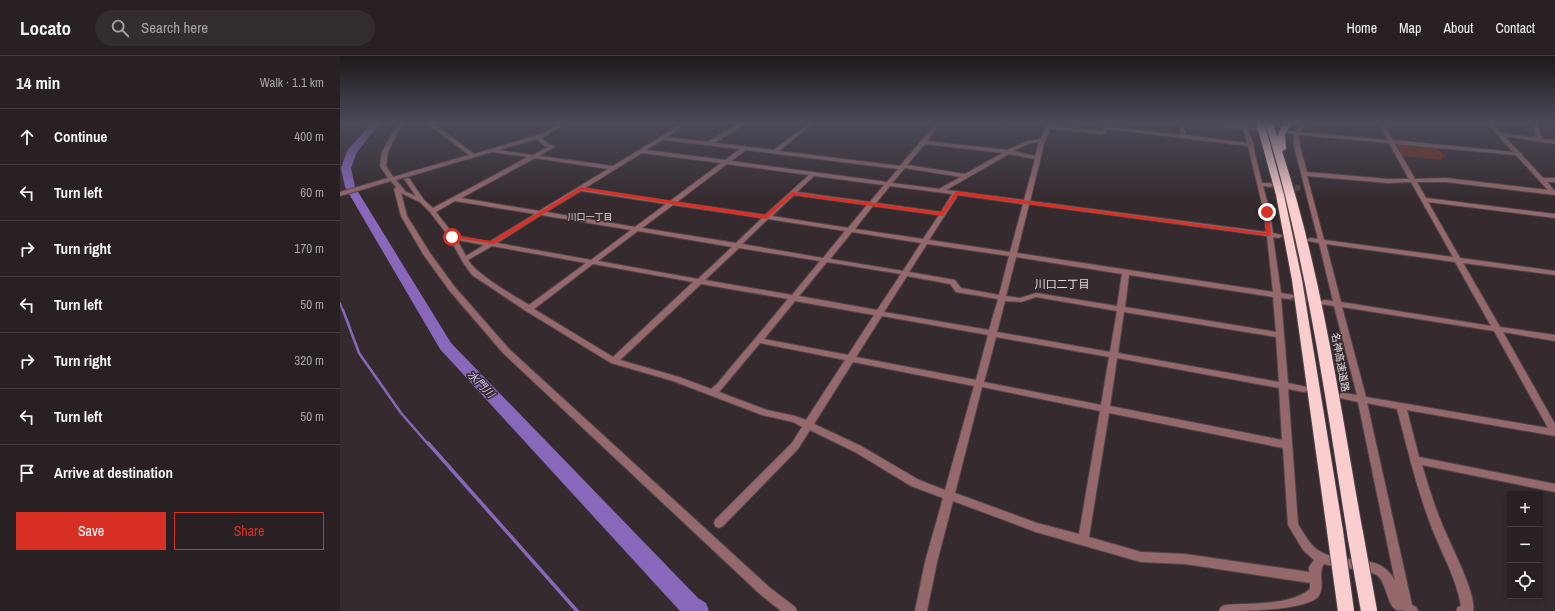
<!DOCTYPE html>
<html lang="en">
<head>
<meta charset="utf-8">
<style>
	:root { --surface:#282023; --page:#342d30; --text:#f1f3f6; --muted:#a5a3a6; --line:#443e41; --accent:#d93025 }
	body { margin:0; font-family:"Archivo Narrow","Noto Sans JP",sans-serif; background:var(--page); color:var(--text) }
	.controls { position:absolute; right:12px; bottom:12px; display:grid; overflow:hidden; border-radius:0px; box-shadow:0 2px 6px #0003 }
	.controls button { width:36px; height:36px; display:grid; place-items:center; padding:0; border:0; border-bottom:1px solid var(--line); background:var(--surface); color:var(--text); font:20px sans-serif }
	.stop { position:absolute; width:12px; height:12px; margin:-9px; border:3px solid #d93025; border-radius:50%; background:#fff }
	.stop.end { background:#d93025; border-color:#fff; box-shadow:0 1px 4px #0008 }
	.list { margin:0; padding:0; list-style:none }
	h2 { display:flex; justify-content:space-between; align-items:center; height:52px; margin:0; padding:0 16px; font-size:17px }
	h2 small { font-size:13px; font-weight:400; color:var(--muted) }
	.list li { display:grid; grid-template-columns:26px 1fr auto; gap:12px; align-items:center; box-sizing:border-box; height:56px; padding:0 16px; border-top:1px solid var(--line) }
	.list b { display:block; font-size:15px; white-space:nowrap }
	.list em { font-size:13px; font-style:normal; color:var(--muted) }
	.actions { display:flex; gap:8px; padding:12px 16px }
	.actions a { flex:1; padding:9px 0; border:1px solid var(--accent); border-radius:0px; text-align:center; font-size:14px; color:var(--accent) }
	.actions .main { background:var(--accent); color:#fff }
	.icon { flex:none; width:22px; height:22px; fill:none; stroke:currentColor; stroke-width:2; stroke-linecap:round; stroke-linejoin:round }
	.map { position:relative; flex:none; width:1215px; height:555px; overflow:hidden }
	header { display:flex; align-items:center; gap:24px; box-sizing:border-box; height:56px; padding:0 20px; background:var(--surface); border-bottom:1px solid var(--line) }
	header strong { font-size:19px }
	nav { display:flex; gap:22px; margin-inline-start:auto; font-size:14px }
	.search { width:280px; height:36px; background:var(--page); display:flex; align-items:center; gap:10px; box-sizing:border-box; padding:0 14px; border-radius:22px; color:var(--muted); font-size:15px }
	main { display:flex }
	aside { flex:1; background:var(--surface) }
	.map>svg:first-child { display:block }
</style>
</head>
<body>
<header>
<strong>Locato</strong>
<div class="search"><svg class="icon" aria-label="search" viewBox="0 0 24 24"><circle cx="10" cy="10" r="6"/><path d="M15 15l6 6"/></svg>Search here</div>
<nav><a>Home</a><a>Map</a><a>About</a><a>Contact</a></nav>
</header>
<main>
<aside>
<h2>14 min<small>Walk · 1.1 km</small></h2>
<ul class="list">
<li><svg class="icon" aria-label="ahead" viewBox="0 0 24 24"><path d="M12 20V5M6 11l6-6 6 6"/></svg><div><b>Continue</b></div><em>400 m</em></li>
<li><svg class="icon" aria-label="left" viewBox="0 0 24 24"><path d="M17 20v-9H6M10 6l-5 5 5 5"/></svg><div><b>Turn left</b></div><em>60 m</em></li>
<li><svg class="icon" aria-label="right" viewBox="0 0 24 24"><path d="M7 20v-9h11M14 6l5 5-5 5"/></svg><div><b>Turn right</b></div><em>170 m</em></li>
<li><svg class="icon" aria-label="left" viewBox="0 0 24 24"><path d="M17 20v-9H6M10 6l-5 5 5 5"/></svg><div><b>Turn left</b></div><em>50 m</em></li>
<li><svg class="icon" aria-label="right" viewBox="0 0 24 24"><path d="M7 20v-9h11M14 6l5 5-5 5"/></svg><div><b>Turn right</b></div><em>320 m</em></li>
<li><svg class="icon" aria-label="left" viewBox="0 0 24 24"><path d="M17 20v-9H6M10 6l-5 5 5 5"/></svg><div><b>Turn left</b></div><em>50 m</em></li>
<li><svg class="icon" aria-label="arrive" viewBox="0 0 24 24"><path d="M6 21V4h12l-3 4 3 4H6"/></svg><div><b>Arrive at destination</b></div></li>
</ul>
<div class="actions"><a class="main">Save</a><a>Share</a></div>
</aside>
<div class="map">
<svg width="1215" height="555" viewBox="0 0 1215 555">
	<rect width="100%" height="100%" fill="#352b2f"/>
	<path fill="#7d2e13" d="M 1056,87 L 1094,91 L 1107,101 L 1101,102 L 1101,104 L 1063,100 Z"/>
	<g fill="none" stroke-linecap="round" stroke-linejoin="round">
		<path stroke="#8968bc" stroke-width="1.5" d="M 253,66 L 277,66"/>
		<path stroke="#8968bc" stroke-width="2" d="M 0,247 L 3,255"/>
		<path stroke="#8968bc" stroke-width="2.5" d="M 3,254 L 19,297 L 61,357 L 88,388"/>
		<path stroke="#8968bc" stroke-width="3.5" d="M 88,387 L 237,555"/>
		<path fill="#8968bc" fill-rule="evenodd" d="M 32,66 L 41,66 L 17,96 L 11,112 L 15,131 L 111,287 L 358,542 L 366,547 L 369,555 L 340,555 L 100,293 L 5,131 L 1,112 L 7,95 Z"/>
		<path stroke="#4f4549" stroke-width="5.5" stroke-dasharray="5.5 2.5" stroke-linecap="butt" d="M 924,74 L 947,76
			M 931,129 L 960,132"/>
		<path stroke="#4f4549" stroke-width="7" stroke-dasharray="7 3.5" stroke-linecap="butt" d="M 950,241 L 979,245"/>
		<g stroke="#51474b" stroke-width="2">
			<path id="street" d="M 59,66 L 63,66 L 48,96 L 46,110 L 53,121 L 129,99 L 86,66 L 91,66 L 134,98 L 202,78 L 222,66 L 227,66 L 206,80 L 201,81 L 208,88 L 215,91 L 199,100 L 273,110 L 345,66 L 350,66 L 327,81 L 367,86 L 402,66 L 408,66 L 374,87 L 434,94 L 470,66 L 475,66 L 439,95 L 560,110 L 597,66 L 602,66 L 587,85 L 667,94 L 688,85 L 701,83 L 708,66 L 712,66 L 711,70 L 762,75 L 764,71 L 766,70 L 841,79 L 839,66 L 843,66 L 846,79 L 907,87 L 903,73 L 849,67 L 847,66 L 863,66 L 903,70 L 902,66 L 906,66 L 908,71 L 919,73 L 917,74 L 908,74 L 914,89 L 913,90 L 922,127 L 930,127 L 933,129 L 930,131 L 923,130 L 930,156 L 933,177 L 941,179 L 942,180 L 939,182 L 933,181 L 941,237 L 953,239 L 954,241 L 950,243 L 941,242 L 948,327 L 967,331 L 968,333 L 967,335 L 964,336 L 948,333 L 958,468 C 965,480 972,493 985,498 C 1009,509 1041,496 1055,525 L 1018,346 L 1000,342 L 999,340 L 1000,338 L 1003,337 L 1017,339 L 994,250 L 981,248 L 980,246 L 984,244 L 993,245 L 979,187 L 968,185 L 967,184 L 970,182 L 978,183 L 954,90 L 954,78 L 945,76 L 947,75 L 955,75 L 963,66 L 968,66 L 960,76 L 1048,84 L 1038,66 L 1042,66 L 1053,84 L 1173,96 L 1146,66 L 1151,66 L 1161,77 L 1197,82 L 1192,66 L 1196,66 L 1202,83 L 1215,84 L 1215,88 L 1164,80 L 1179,96 L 1182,97 L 1182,99 L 1203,122 L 1215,122 L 1215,126 L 1207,126 L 1215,135 L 1215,139 L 1106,126 L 1077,126 L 1086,142 L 1215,158 L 1215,162 L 1088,146 L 1120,202 L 1215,215 L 1215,219 L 1123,207 L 1160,271 L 1215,279 L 1215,285 L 1163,276 L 1215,368 L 1215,380 L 1067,354 L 1079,401 L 1215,428 L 1215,436 L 1082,409 C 1088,429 1094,449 1102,468 C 1109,486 1137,538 1133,555 L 1116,555 L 1118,551 L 1121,550 C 1116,520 1100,495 1090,467 C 1076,430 1067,391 1057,353 L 1027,347 L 1072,549 L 1076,551 L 1078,555 C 1072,555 1062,555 1057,554 C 1047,550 1047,528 1038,520 C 1031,513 996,512 984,508 C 977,518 986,530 978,541 C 963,555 902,555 879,555 L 881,551 L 885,549 C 910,547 950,550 970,533 L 970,527 L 845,508 L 801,506 L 696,476 L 613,445 L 597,506 L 587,555 L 575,555 L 585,506 L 603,442 L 571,430 L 515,396 L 470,374 L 458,393 L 383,470 L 379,472 L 375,470 L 374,467 L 375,464 L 452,387 L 462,371 L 453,366 L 422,359 L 333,325 L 271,307 L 186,255 L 132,219 L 124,208 L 109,181 L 90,156 L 80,146 L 61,137 L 67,160 L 90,197 L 114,230 L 169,293 L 429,531 L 455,551 L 457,555 L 441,555 L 421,539 L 163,297 L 109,234 L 83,198 L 61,160 L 54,133 L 56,131 L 51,125 L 0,140 L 0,136 L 48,122 L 40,110 L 42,96 ZM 710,73 L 764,78 L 766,77 L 768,73 L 908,90 L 924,156 L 926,176 L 690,145 L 704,88 ZM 959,79 L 1049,87 L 1069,123 L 1048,123 L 967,116 L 960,90 ZM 197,83 L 204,90 L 208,91 L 193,99 L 158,94 ZM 323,84 L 400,93 L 385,104 L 306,94 ZM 699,86 L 695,100 L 673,95 L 691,87 ZM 585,88 L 663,97 L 625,118 L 567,109 ZM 1055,88 L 1176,99 L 1208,134 L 1106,122 L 1075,123 ZM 406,94 L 558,113 L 547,126 L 391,105 ZM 152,96 L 188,101 L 93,152 L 84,144 L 69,122 L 64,123 L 76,140 L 66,136 L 56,124 ZM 302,97 L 381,107 L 330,145 L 245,132 ZM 669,98 L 695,103 L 684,144 L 606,134 ZM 195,102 L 268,113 L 199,155 L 121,142 ZM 387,108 L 469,119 L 425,159 L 337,146 ZM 565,112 L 621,121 L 599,133 L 552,127 ZM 474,120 L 544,129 L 530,146 L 457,136 ZM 967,120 L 1048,127 L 1071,126 L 1113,201 L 984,184 ZM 550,130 L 612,138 L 601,156 L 536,147 ZM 241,135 L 326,148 L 295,171 L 206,156 ZM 454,139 L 527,149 L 508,172 L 432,160 ZM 618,139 L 683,148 L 670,196 L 589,184 ZM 115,145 L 195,158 L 149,186 L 114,179 L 96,156 ZM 689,148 L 927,180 L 933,236 L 677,197 ZM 333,149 L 422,162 L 396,187 L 302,172 ZM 533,150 L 599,159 L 583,183 L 515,173 ZM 201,159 L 291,174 L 251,204 L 157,187 ZM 428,163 L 505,175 L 483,202 L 402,188 ZM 298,175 L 392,191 L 358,223 L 258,205 ZM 512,176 L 581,187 L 563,215 L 490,203 ZM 117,184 L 144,189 L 126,200 ZM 587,188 L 669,200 L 659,239 L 621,232 L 615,224 L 569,216 ZM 986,188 L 1115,206 L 1151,270 L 1001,246 ZM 152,190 L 246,207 L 189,249 C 173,239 137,219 128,204 ZM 399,192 L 480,205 L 452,239 L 365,224 ZM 676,201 L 782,218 L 777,250 L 696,237 L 680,242 L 666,240 ZM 487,206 L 561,218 L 537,254 L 459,240 ZM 253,208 L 353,226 L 273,301 L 194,253 ZM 789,219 L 933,241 L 936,276 L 785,251 ZM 567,220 L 610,228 L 616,236 L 658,243 L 649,274 L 544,256 ZM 361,228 L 448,243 L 377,328 L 371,333 L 339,321 L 280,304 ZM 696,241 L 777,255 L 770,296 L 657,276 L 665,245 L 681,246 ZM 455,245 L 534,259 L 508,299 L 424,283 ZM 1002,251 L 1154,275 L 1208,372 L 1026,341 ZM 784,256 L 936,281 L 939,326 L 778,297 ZM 542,260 L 648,279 L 636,324 L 516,301 ZM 656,281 L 769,301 L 761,349 L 644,326 ZM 420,287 L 505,304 L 466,364 L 455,360 L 427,354 L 379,336 ZM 777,302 L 939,332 L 942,384 L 770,350 ZM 513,306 L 634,330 L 605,434 L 579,424 L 521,390 L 474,368 ZM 642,331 L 760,355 L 739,478 L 697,467 L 615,437 ZM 769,357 L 943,392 L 948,469 L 963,494 L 974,504 L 969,511 L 969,516 L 845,498 L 801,496 L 749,481 Z
				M 651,66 L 663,66 L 669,68 L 667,69 Z
				M 1204,66 L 1215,67 L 1215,69 L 1204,67 Z"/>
		</g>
		<g stroke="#51474b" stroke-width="2">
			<path id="highway" d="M 916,66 L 924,66 L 944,139 L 962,224 L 1003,475 L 1001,480 L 995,482 L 989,480 L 987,475 L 952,224 L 936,139 Z
				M 925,66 L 933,66 L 937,81 L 944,66 L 952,66 L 945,78 L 946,93 L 942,95 C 982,219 1000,349 1023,477 L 1021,482 L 1015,484 L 1009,482 L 1007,477 C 985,339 966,201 925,66 Z"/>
		</g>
		<use href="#street" fill="#95686b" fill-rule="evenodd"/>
		<use href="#highway" fill="#facdcf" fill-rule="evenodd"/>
		<g stroke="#51474b" stroke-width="18" stroke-linecap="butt">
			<path id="highway-bridge" d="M 995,475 L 1006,555
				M 1015,477 L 1029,555"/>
		</g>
		<use href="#highway-bridge" stroke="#facdcf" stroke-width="16"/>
	</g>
	<linearGradient id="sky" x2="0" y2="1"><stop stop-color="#1d181a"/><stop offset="0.46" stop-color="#4b4a58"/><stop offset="1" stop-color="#4b4a58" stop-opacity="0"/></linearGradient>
	<rect width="1215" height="144" fill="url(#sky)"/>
	<path fill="#d93025" d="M 241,131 L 425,159 L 452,136 L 601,156 L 616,135 L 926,177 L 924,156 L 927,154 L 929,156 L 931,179 L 929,180 L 618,139 L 603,160 L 453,139 L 426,163 L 242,134 L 154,188 L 109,181 L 112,179 L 151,185 Z"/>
	<g text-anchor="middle" stroke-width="3" stroke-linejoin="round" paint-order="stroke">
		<g font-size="9" fill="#e2dbde" stroke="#352b2f">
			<text x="250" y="164">川口一丁目</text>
		</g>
		<g font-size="10" fill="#e2dbde" stroke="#352b2f">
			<text transform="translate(1001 306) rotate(80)" y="4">名神高速道路</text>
		</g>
		<g font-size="11" fill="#e2dbde" stroke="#352b2f">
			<text x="722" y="232">川口二丁目</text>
		</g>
		<g font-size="11" font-style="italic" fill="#d7c7f4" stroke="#352b2f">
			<text transform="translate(141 328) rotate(46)" y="4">水門川</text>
		</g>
	</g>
</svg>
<div class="controls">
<button>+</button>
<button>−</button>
<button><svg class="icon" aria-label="locate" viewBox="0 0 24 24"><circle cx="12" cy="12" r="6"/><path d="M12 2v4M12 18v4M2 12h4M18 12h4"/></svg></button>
</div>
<div class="stop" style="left:112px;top:181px"></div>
<div class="stop end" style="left:927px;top:156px"></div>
</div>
</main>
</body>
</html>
